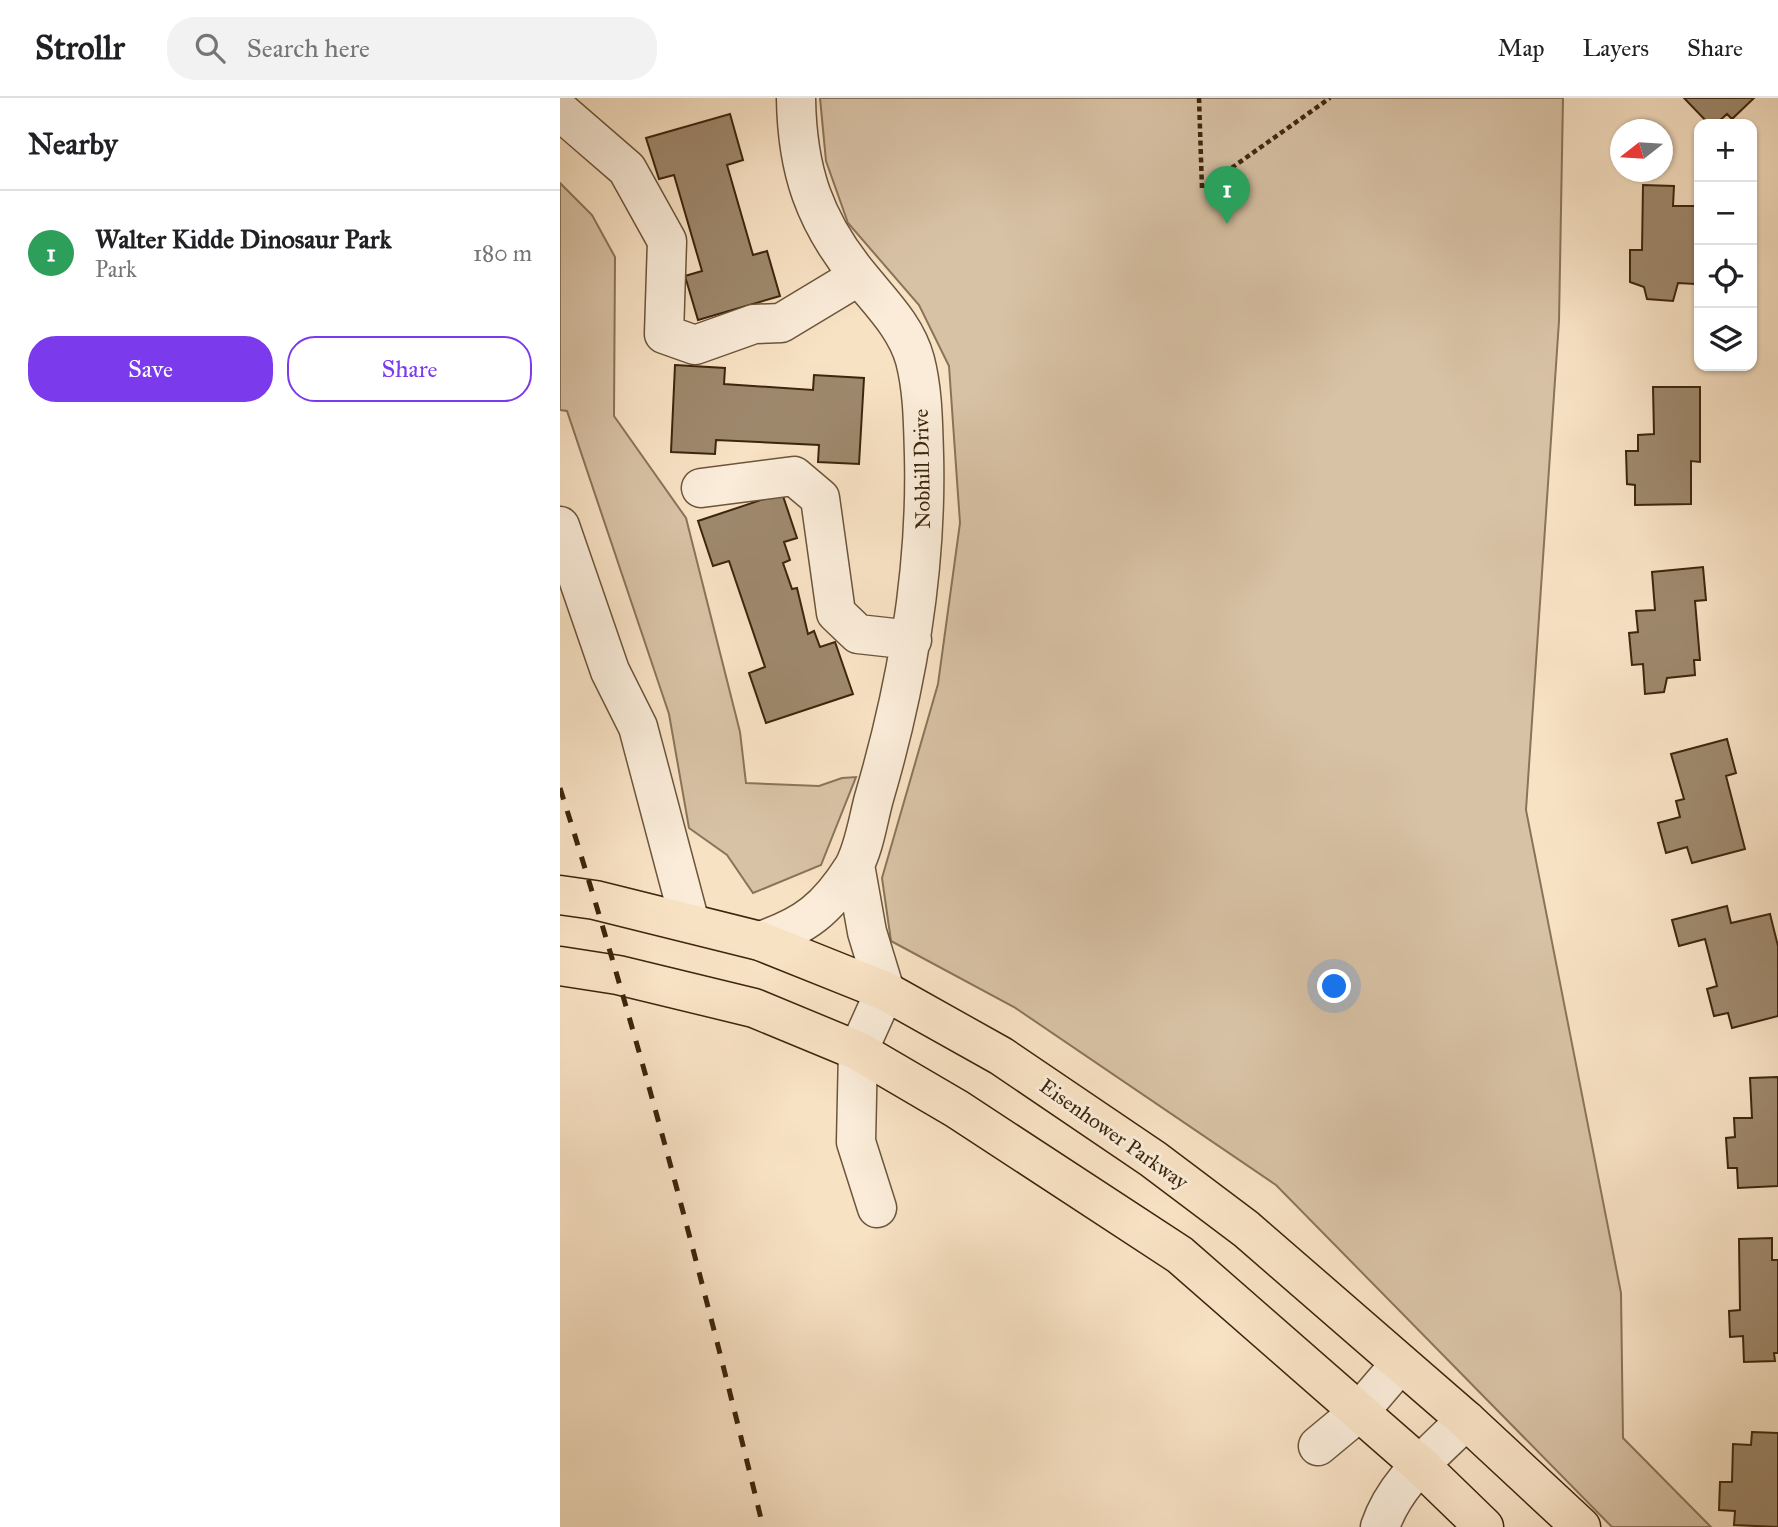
<!DOCTYPE html>
<html lang="en">
<head>
<meta charset="utf-8">
<style>
	:root { --surface:#fff; --page:#f2f2f2; --text:#202124; --muted:#757577; --line:#e0e0e0; --accent:#7c3aed }
	body { margin:0; font-family:"IM FELL Great Primer",serif; background:var(--page); color:var(--text) }
	.controls { position:absolute; right:21px; top:21px; display:grid; overflow:hidden; border-radius:14px; box-shadow:0 2px 5px #0004 }
	.controls button { width:63px; height:63px; display:grid; place-items:center; padding:0; border:0; border-bottom:2px solid var(--line); background:var(--surface); color:var(--text); font:35px sans-serif }
	.compass { position:absolute; left:1050px; top:21px; width:63px; height:63px; border-radius:50%; background:var(--surface); box-shadow:0 2px 5px #0004; rotate:253deg }
	.you { position:absolute; left:775px; top:889px; width:24px; height:24px; margin:-18px; border:5px solid #fff; border-radius:50%; background:#1a73e8; box-shadow:0 0 0 10px #1a73e833 }
	.badge { display:grid; place-items:center; width:46px; height:46px; border-radius:50%; background:var(--accent); color:#fff; font-size:23px; font-weight:700 }
	.pin { position:absolute; translate:-50% -58px; filter:drop-shadow(0 2px 4px #0008) }
	.pin::after { content:''; position:absolute; top:37px; width:24px; height:21px; background:inherit; clip-path:polygon(0 0,100% 0,50% 100%) }
	.list { margin:0; padding:0; list-style:none }
	h2 { display:flex; justify-content:space-between; align-items:center; height:91px; margin:0; padding:0 28px; font-size:30px }
	h2 small { font-size:23px; font-weight:400; color:var(--muted) }
	.list li { display:grid; grid-template-columns:46px 1fr auto; gap:21px; align-items:center; box-sizing:border-box; height:126px; padding:0 28px; border-top:2px solid var(--line) }
	.list b { display:block; font-size:26px; white-space:nowrap }
	.list p { margin:0; font-size:23px; white-space:nowrap; color:var(--muted) }
	.list em { font-size:23px; font-style:normal; color:var(--muted) }
	.actions { display:flex; gap:14px; padding:21px 28px }
	.actions a { flex:1; padding:16px 0; border:2px solid var(--accent); border-radius:28px; text-align:center; font-size:24px; color:var(--accent) }
	.actions .main { background:var(--accent); color:#fff }
	.icon { flex:none; width:38px; height:38px; fill:none; stroke:currentColor; stroke-width:2; stroke-linecap:round; stroke-linejoin:round }
	.map { position:relative; flex:none; width:1218px; height:1429px; overflow:hidden }
	header { display:flex; align-items:center; gap:42px; box-sizing:border-box; height:98px; padding:0 35px; background:var(--surface); border-bottom:2px solid var(--line) }
	header strong { font-size:33px }
	nav { display:flex; gap:38px; margin-inline-start:auto; font-size:24px }
	.search { width:490px; height:63px; background:var(--page); display:flex; align-items:center; gap:18px; box-sizing:border-box; padding:0 24px; border-radius:28px; color:var(--muted); font-size:26px }
	main { display:flex }
	aside { flex:1; background:var(--surface) }
	.map>svg:first-child { display:block }
</style>
</head>
<body>
<header>
<strong>Strollr</strong>
<div class="search"><svg class="icon" aria-label="search" viewBox="0 0 24 24"><circle cx="10" cy="10" r="6"/><path d="M15 15l6 6"/></svg>Search here</div>
<nav><a>Map</a><a>Layers</a><a>Share</a></nav>
</header>
<main>
<aside>
<h2>Nearby<small></small></h2>
<ul class="list">
<li><span class="badge" style="background:#2e9e5b">1</span><div><b>Walter Kidde Dinosaur Park</b><p>Park</p></div><em>180 m</em></li>
</ul>
<div class="actions"><a class="main">Save</a><a>Share</a></div>
</aside>
<div class="map">
<svg width="1218" height="1429" viewBox="0 0 1218 1429">
	<rect width="100%" height="100%" fill="#f8e2c4"/>
	<filter id="stains"><feTurbulence type="fractalNoise" baseFrequency=".00286" numOctaves="4"/><feColorMatrix values="0 0 0 0 .2 0 0 0 0 .09 0 0 0 0 .02 0 0 0 .5 -.17"/></filter>
	<radialGradient id="worn" r=".72"><stop offset=".6" stop-color="#630" stop-opacity="0"/><stop offset="1" stop-color="#630" stop-opacity=".3"/></radialGradient>
	<path fill="#d8c2a5" stroke="#8a7459" stroke-width="2" d="M 260,0 L 1003,0 L 999,223 L 966,712 L 1061,1195 L 1063,1340 L 1151,1429 L 1052,1429 L 716,1087 L 454,909 L 331,843 L 322,780 L 378,586 L 400,425 L 389,268 L 359,207 L 288,125 L 266,63 Z
		M 0,85 L 32,117 L 55,159 L 54,318 L 126,420 L 180,634 L 186,685 L 259,688 L 282,680 L 296,679 L 261,767 L 193,795 L 167,757 L 129,730 L 109,616 L 7,313 L 0,312 Z"/>
	<path fill="#9e886c" stroke="#3d260d" stroke-width="2" d="M 1124,0 L 1194,0 L 1172,21 L 1167,16 L 1156,26 L 1149,26 Z
		M 170,16 L 183,62 L 167,67 L 193,157 L 207,153 L 220,198 L 138,222 L 125,178 L 142,173 L 114,77 L 99,81 L 86,40 Z
		M 1083,87 L 1114,88 L 1113,108 L 1139,108 L 1135,186 L 1118,185 L 1113,203 L 1087,201 L 1084,189 L 1070,184 L 1070,152 L 1082,152 Z
		M 115,267 L 165,270 L 164,286 L 253,292 L 254,277 L 304,280 L 299,366 L 258,364 L 259,347 L 156,342 L 155,356 L 111,354 Z
		M 1093,289 L 1140,289 L 1140,364 L 1131,363 L 1131,406 L 1075,407 L 1075,387 L 1067,386 L 1066,353 L 1078,353 L 1078,337 L 1094,336 Z
		M 222,395 L 237,440 L 224,444 L 230,462 L 223,465 L 232,491 L 237,490 L 248,536 L 254,533 L 260,549 L 275,544 L 293,596 L 206,625 L 189,575 L 205,569 L 169,463 L 153,468 L 138,423 Z
		M 1143,469 L 1146,502 L 1135,503 L 1140,562 L 1134,562 L 1135,577 L 1107,580 L 1104,594 L 1085,596 L 1083,566 L 1072,567 L 1069,535 L 1078,534 L 1076,513 L 1095,512 L 1092,474 Z
		M 1167,641 L 1176,675 L 1166,678 L 1185,751 L 1132,765 L 1127,749 L 1106,755 L 1098,725 L 1120,719 L 1116,703 L 1124,701 L 1111,656 Z
		M 1167,808 L 1171,825 L 1210,816 L 1218,848 L 1218,918 L 1172,930 L 1168,915 L 1154,918 L 1147,891 L 1157,888 L 1145,841 L 1119,848 L 1112,822 Z
		M 1218,979 L 1218,1088 L 1178,1090 L 1177,1070 L 1168,1070 L 1166,1040 L 1175,1039 L 1174,1020 L 1192,1020 L 1190,980 Z
		M 1212,1140 L 1212,1162 L 1218,1162 L 1218,1255 L 1214,1255 L 1215,1263 L 1184,1264 L 1183,1238 L 1170,1239 L 1169,1213 L 1180,1212 L 1179,1141 Z
		M 1192,1334 L 1218,1335 L 1218,1429 L 1174,1427 L 1175,1413 L 1159,1412 L 1160,1384 L 1172,1384 L 1173,1346 L 1191,1347 Z"/>
	<g fill="none" stroke-linecap="round" stroke-linejoin="round">
		<g stroke="#6c553b" stroke-width="41">
			<path id="minor" d="M 0,13 L 67,71 L 107,143 L 104,236 L 135,247 L 194,226 L 221,225 L 299,178
				M 141,390 L 234,378 L 260,400 L 276,515 L 298,536 L 352,542
				M 0,428 L 50,573 L 78,629 L 130,825
				M 295,767 L 307,834 L 325,893 L 298,953 L 296,1044 L 317,1110
				M 200,843 C 245,828 267,811 293,770 C 304,751 308,722 314,700 C 347,588 367,474 364,357 C 363,325 363,293 355,262 C 346,229 321,205 300,179 C 254,123 237,72 236,0
				M 758,1348 L 799,1314 L 840,1266
				M 820,1429 C 835,1384 873,1355 906,1322"/>
		</g>
		<g stroke="#3d260d" stroke-width="41">
			<path id="major" d="M 0,797 L 35,802 L 200,843 L 325,893 L 441,958 L 593,1061 L 686,1131 L 906,1322 L 1021,1429
				M 0,868 L 58,877 L 194,910 L 298,953 L 397,1011 L 620,1157 L 860,1367 L 924,1429"/>
		</g>
		<path stroke="#3d260d" stroke-width="4.5" stroke-dasharray="5 3.5" stroke-linecap="butt" d="M 639,0 L 642,91 L 770,0"/>
		<use href="#minor" stroke="#faecd9" stroke-width="38"/>
		<use href="#major" stroke="#f8e2c4" stroke-width="38"/>
		<path stroke="#3d260d" stroke-width="5" stroke-dasharray="12 12" stroke-linecap="butt" d="M 0,690 C 77,933 143,1181 203,1429"/>
	</g>
	<g text-anchor="middle" stroke-width="6" stroke-linejoin="round" paint-order="stroke">
		<g font-size="21" fill="#3d260d" stroke="#faecd9">
			<text transform="translate(362 371) rotate(-91)" y="7">Nobhill Drive</text>
			<text transform="translate(554 1036) rotate(35)" y="7">Eisenhower Parkway</text>
		</g>
	</g>
	<rect width="100%" height="100%" filter="url(#stains)"/>
	<rect width="100%" height="100%" fill="url(#worn)"/>
</svg>
<div class="controls">
<button>+</button>
<button>−</button>
<button><svg class="icon" aria-label="locate" viewBox="0 0 24 24"><circle cx="12" cy="12" r="6"/><path d="M12 2v4M12 18v4M2 12h4M18 12h4"/></svg></button>
<button><svg class="icon" aria-label="layers" viewBox="0 0 24 24"><path d="M12 4l9 5-9 5-9-5zM3 14l9 5 9-5"/></svg></button>
</div>
<svg class="compass" viewBox="-18 -18 36 36"><path d="M0-13l5 13h-10z" fill="#e53935"/><path d="M0 13l5-13h-10z" fill="#757577"/></svg>
<div class="you"></div>
<div class="pin badge" style="left:667px;top:126px;background:#2e9e5b">1</div>
</div>
</main>
</body>
</html>
